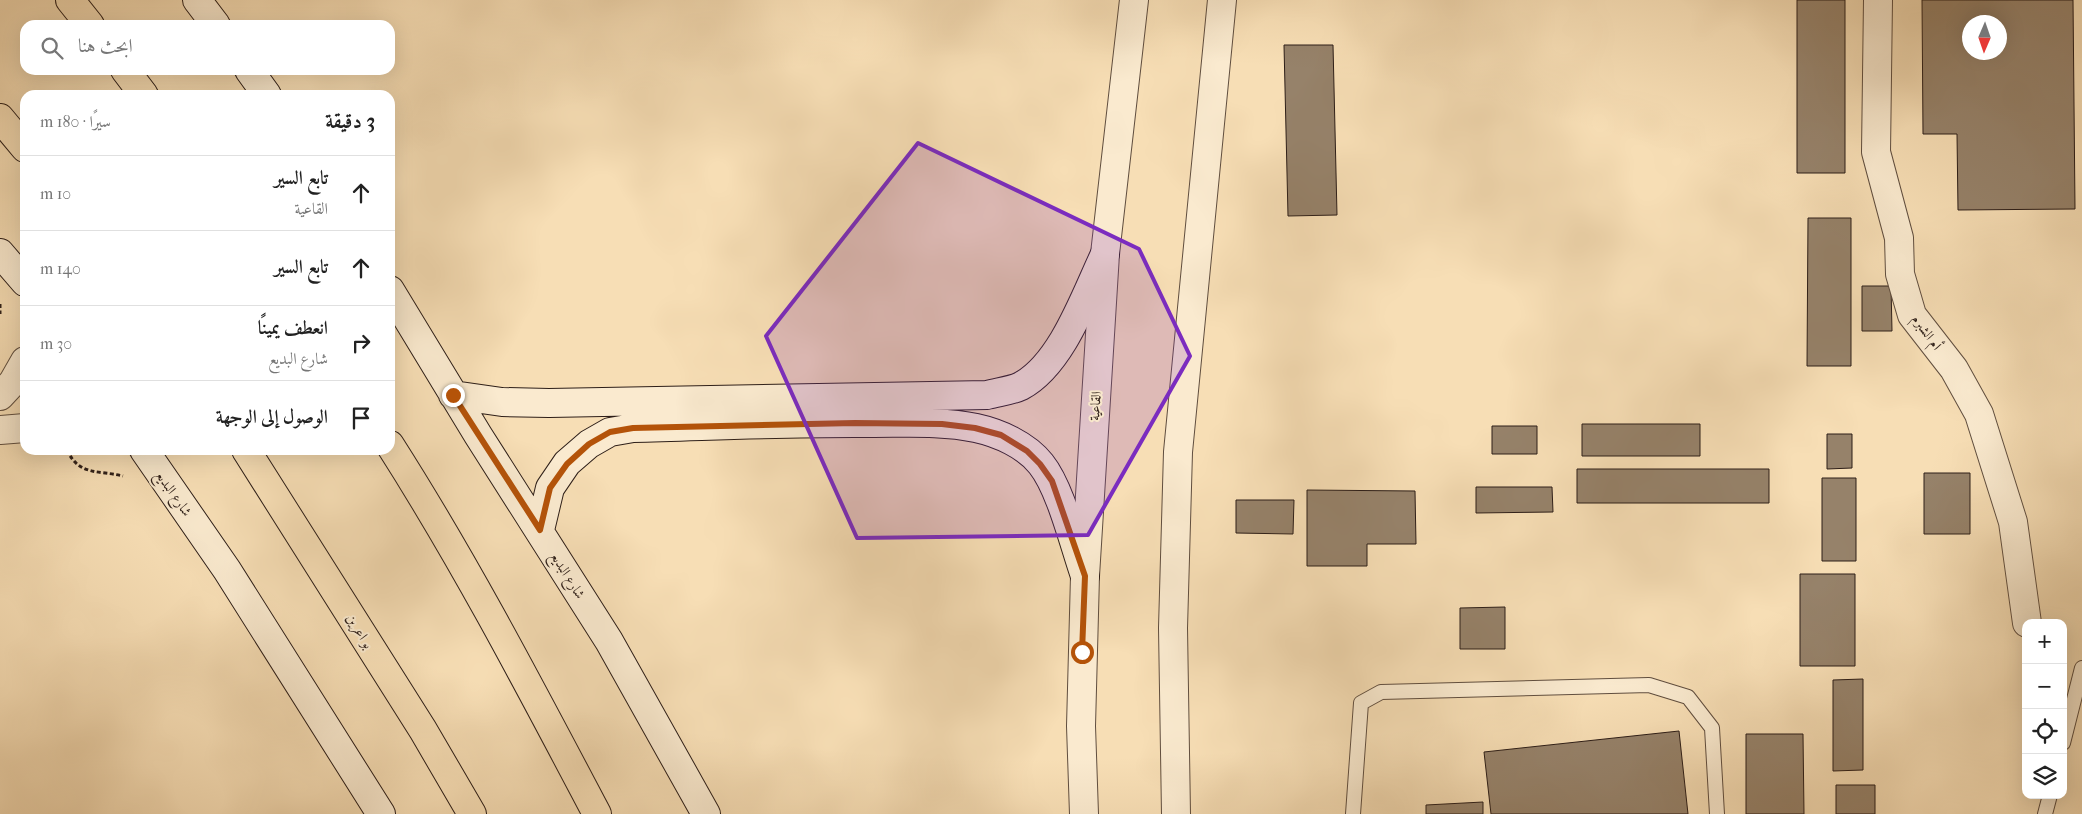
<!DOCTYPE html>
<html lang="ar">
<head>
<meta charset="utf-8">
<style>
	:root { --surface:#fff; --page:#f6f6f6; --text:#222; --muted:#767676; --line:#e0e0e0 }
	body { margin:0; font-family:"IM FELL French Canon",Amiri,serif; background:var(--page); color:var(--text); direction:rtl }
	.controls { position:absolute; right:15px; bottom:15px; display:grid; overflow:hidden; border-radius:10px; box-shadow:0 5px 20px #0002 }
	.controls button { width:45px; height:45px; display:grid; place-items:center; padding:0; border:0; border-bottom:1px solid var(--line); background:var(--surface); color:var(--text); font:25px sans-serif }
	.compass { position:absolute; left:1962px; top:15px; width:45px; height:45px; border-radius:50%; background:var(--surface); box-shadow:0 5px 20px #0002; rotate:182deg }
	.stop { position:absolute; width:15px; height:15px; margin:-11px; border:4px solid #b45309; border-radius:50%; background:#fff }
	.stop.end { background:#b45309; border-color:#fff; box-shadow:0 1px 5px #0008 }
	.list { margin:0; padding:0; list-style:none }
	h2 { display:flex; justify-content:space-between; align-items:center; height:65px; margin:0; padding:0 20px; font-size:21px }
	h2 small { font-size:16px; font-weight:400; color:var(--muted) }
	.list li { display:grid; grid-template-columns:32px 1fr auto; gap:15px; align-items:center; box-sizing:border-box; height:75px; padding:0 20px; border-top:1px solid var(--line) }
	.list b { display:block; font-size:19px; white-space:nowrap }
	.list p { margin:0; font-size:16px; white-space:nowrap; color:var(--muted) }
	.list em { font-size:16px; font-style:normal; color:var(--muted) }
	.icon { flex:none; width:28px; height:28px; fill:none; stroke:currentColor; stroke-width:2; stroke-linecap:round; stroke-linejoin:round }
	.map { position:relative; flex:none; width:2082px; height:814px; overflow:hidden; direction:ltr }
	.search { position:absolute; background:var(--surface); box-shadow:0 5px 20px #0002; left:20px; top:20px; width:375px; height:55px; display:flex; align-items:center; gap:12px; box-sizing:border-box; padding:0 18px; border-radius:15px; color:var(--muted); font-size:19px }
	.panel { position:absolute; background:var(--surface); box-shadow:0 5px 20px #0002; left:20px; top:90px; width:375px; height:365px; border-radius:15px; direction:rtl }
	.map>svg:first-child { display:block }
</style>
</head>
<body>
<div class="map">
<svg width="2082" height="814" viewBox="0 0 2082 814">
	<rect width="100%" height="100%" fill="#f7deb5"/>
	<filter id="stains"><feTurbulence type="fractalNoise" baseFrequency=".004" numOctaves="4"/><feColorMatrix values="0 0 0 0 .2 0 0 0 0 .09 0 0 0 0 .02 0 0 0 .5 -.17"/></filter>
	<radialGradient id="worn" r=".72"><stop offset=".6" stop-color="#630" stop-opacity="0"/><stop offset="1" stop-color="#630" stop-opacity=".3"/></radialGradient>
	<path fill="#96826a" stroke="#2d1e18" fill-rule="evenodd" d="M 1797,0 L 1845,0 L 1845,173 L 1797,173 Z
		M 1922,0 L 2073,0 L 2075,209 L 1958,210 L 1957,134 L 1923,134 ZM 1970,22 L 2000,22 L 2000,52 L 1970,52 Z
		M 1284,45 L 1333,45 L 1337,215 L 1288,216 Z
		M 1808,218 L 1851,218 L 1851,366 L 1807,366 Z
		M 1862,286 L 1891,286 L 1892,331 L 1862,331 Z
		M 1582,424 L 1700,424 L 1700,456 L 1582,456 Z
		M 1492,426 L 1537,426 L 1537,454 L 1492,454 Z
		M 1827,434 L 1852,434 L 1852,468 L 1827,469 Z
		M 1577,469 L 1769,469 L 1769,503 L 1577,503 Z
		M 1924,473 L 1970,473 L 1970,534 L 1924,534 Z
		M 1822,478 L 1856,478 L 1856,561 L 1822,561 Z
		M 1476,487 L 1552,487 L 1553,512 L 1476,513 Z
		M 1307,490 L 1415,491 L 1416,544 L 1367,544 L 1367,566 L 1307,566 Z
		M 1236,500 L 1294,500 L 1293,534 L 1236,533 Z
		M 1800,574 L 1855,574 L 1855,666 L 1800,666 Z
		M 1505,607 L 1505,649 L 1460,649 L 1460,608 Z
		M 1863,679 L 1863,770 L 1833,771 L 1833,680 Z
		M 1679,731 L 1688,814 L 1491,814 L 1484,752 Z
		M 1746,734 L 1803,734 L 1804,814 L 1746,814 Z
		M 1836,785 L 1875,785 L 1875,814 L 1836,814 Z
		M 1483,802 L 1483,814 L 1426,814 L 1426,805 Z"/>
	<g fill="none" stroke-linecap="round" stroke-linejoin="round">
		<g stroke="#604e3f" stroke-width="16">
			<path id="lane" d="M 2063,743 L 2082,668
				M 1353,814 L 1361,703 L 1381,692 L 1649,685 L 1688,697 L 1712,728 L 1717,814
				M 2045,814 L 2050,795"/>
		</g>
		<g stroke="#604e3f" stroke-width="30">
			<path id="street" d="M 1878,0 L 1876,152 L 1899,238 L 1900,274 L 1912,315 L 1954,369 L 1979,414 L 2013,522 L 2027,623
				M 0,396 L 13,382 L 25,361
				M 0,430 L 25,428
				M 1084,814 L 1081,726 L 1085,576 L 1105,254 L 1134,0
				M 1176,814 L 1173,628 L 1178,452 L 1222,0"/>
		</g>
		<g stroke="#2d1e18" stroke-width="30">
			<path id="secondary" d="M 197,0 L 216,25
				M 249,70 L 267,95
				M 0,253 L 25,282
				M 390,290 L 478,435 L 609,641 L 706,814
				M 453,395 L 502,402 L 549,403 L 987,395 C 997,392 1011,391 1021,386 C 1062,364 1085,296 1105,254
				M 144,450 L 227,570 L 381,814
				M 540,530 L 550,488 L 567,463 L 589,444 L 610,432 L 633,428 C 713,426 794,422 874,423 C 908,423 943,421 976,428 C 999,433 1026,445 1041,464 C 1061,489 1074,545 1085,576"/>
		</g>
		<g stroke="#2d1e18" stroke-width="30">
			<path id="highway" d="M 70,0 L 90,25
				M 125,70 L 144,95
				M 0,118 L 25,148
				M 390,445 C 466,564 531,689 597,814
				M 246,450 L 423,730 L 472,814"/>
		</g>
		<path stroke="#2d1e18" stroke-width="3" stroke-dasharray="4 2.5" stroke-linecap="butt" d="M 0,304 L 0,314
			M 67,450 C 79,476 98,470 123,476"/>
		<use href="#lane" stroke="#faeacf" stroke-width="14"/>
		<use href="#street" stroke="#faeacf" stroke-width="28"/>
		<use href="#secondary" stroke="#faeacf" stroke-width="28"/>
		<use href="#highway" stroke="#f7deb5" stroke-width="28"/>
	</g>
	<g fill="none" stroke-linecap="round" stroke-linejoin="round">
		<path stroke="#b45309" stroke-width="6" d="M 453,395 L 540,530 L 550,488 L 567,464 L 589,444 L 610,432 L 633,428 L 855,423 L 942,424 L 975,428 L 1001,435 L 1027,451 L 1040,464 L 1052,481 L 1085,576 L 1082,652"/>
	</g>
	<path fill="#7b2cbf" fill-opacity="0.2" stroke="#7b2cbf" stroke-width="4" stroke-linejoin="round" d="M 918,143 L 1139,249 L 1190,356 L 1088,535 L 857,538 L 766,336 Z"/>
	<g text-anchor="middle" stroke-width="4" stroke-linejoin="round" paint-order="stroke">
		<g font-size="14" fill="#2d1e18" stroke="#faeacf">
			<text transform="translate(1927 332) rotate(54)" y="5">أم الشبرم</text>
			<text transform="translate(1095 406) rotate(-86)" y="5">القاعية</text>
			<text transform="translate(174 493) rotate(55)" y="5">شارع البديع</text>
			<text transform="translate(568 575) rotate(58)" y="5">شارع البديع</text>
			<text transform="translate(360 631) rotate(58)" y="5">بو اعرين</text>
		</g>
	</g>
	<rect width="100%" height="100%" filter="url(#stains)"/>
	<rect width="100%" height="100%" fill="url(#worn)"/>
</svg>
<div class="controls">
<button>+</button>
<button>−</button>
<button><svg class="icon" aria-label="locate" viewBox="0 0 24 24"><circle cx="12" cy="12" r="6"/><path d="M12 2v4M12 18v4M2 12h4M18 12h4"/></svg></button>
<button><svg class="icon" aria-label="layers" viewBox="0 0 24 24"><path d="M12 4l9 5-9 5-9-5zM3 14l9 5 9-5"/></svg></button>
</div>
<svg class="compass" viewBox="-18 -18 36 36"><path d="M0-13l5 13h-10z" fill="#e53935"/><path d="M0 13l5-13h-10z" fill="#767676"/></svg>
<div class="stop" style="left:1082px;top:652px"></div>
<div class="stop end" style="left:453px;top:395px"></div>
<div class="search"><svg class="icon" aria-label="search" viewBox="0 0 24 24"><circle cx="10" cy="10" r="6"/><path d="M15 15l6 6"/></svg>ابحث هنا</div>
<section class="panel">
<h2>3 دقيقة<small>سيرًا · 180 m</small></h2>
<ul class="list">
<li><svg class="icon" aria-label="ahead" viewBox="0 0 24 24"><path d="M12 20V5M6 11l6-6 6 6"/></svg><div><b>تابع السير</b><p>القاعية</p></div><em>10 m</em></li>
<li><svg class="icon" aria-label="ahead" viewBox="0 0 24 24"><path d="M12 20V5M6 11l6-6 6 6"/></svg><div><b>تابع السير</b></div><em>140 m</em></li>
<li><svg class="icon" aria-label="right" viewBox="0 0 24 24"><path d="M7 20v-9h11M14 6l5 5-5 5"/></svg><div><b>انعطف يمينًا</b><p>شارع البديع</p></div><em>30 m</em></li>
<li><svg class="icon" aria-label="arrive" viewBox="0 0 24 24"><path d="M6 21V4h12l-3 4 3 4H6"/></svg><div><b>الوصول إلى الوجهة</b></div></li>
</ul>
</section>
</div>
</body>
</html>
